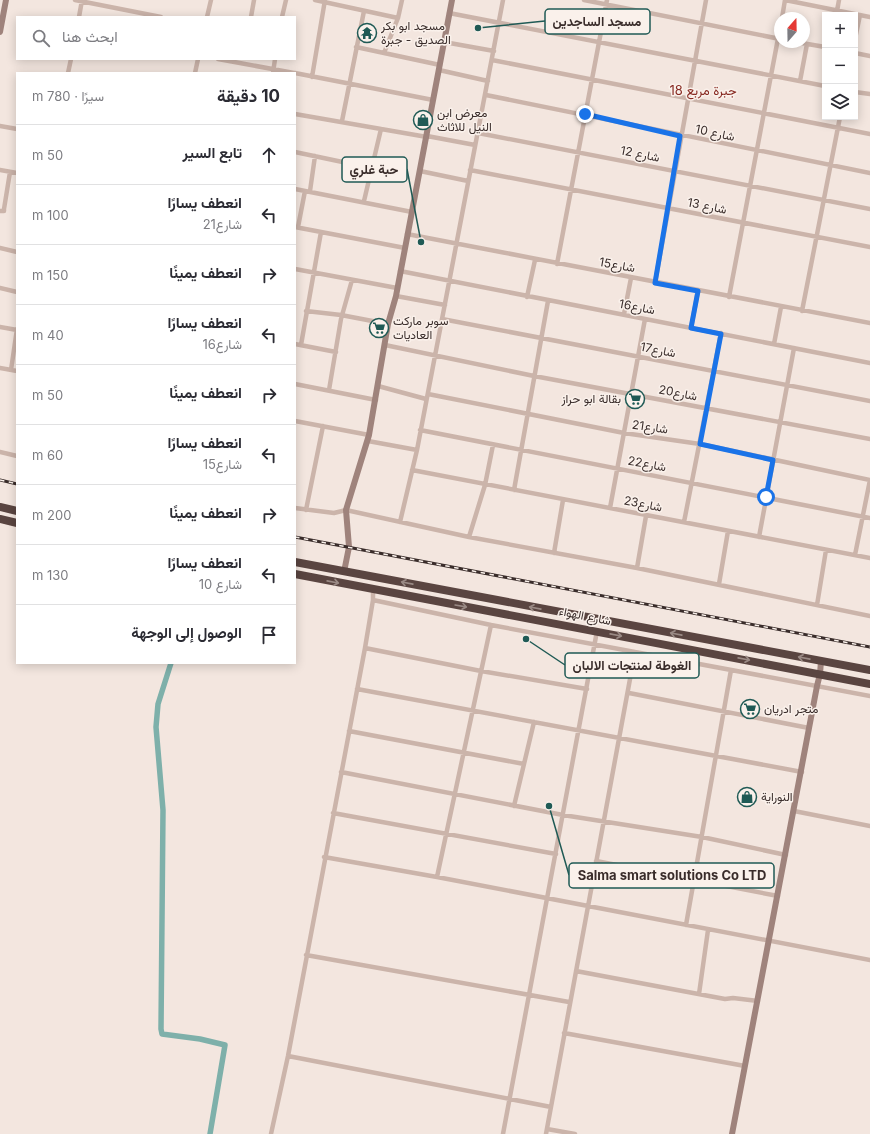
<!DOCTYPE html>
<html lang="ar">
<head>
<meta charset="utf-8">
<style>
	:root { --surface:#fff; --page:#f2f2f3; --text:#2b2b33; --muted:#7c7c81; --line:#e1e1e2 }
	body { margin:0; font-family:Inter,Vazirmatn,sans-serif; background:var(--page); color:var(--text); direction:rtl }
	.controls { position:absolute; right:12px; top:12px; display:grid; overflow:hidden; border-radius:0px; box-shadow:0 2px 10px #0003 }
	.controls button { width:36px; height:36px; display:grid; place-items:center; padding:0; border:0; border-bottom:1px solid var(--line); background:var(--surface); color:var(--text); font:20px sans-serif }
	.compass { position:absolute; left:774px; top:12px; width:36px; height:36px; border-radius:50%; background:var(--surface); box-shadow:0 2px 10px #0003; rotate:20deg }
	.stop { position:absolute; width:12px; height:12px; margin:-9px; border:3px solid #1a73e8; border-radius:50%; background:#fff }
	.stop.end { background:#1a73e8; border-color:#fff; box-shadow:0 1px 4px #0008 }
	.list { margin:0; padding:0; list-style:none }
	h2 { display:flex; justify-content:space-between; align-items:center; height:52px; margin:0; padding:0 16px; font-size:17px }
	h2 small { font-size:13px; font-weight:400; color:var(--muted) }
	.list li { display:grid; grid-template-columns:26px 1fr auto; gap:12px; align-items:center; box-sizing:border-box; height:60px; padding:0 16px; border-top:1px solid var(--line) }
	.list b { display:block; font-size:15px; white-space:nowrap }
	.list p { margin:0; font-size:13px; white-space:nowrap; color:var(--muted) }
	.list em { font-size:13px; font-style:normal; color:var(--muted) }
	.icon { flex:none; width:22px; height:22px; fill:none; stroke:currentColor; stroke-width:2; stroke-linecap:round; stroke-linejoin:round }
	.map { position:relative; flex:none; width:870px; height:1134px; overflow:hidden; direction:ltr }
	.search { position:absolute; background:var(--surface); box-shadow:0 2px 10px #0003; left:16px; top:16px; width:280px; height:44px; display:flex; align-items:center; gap:10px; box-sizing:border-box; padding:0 14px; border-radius:0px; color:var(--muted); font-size:15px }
	.panel { position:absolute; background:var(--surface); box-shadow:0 2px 10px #0003; left:16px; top:72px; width:280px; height:592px; border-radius:0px; direction:rtl }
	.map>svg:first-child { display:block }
</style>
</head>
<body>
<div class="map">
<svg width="870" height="1134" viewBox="0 0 870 1134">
	<rect width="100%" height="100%" fill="#f3e6df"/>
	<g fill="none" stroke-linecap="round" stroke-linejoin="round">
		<path stroke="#7eb0aa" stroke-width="5.5" d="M 171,663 L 158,704 L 156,727 L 163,810 L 161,1029 L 162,1034 L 200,1039 L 225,1045 L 210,1134"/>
		<path stroke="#cbb4aa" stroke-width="4.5" d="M 75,0 L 161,17
			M 315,0 L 398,18
			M 584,0 L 780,39
			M 785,0 L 870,17
			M 837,11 L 839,0
			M 449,13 L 825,86
			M 79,17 L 82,0
			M 207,17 L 211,0
			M 251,17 L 254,0
			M 282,17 L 286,0
			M 782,18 L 785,0
			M 855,39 L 860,15
			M 444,42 L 494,51
			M 796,42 L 825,47
			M 356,47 L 440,65
			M 384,53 L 398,18 L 402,0
			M 855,53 L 870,56
			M 218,59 L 294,73
			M 492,60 L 870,134
			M 439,70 L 488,81
			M 68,73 L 71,59
			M 195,73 L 198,59
			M 273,73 L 275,59
			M 295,73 L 433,100
			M 312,77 L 325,0
			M 800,81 L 807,44
			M 855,92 L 870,94
			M 486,95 L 870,173
			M 295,114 L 427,137
			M 342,121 L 364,11
			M 0,126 L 17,129
			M 478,133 L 870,209
			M 427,136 L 475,145
			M 295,152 L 371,168
			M 0,170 L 17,173
			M 470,170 L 870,247
			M 420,171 L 468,181
			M 295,189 L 412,212
			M 310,191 L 315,156
			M 364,201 L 381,129
			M 0,211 L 4,211 L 4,209 L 10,172
			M 295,227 L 405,248
			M 298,227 L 305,191
			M 407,234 L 870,323
			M 0,248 L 17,252
			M 557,264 L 607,0
			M 295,269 L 397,288
			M 400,271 L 870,363
			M 655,283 L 706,0
			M 0,288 L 17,292
			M 396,296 L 445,305
			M 527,297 L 535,260
			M 729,297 L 780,28
			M 306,311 L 341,315 L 388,324
			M 802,311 L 840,117
			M 624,314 L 631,278
			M 442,319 L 870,401
			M 0,327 L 17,330
			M 691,328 L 698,291
			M 295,344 L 336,352
			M 774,344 L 781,307
			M 301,345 L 321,232
			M 385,345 L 534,376 L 870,439
			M 0,368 L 17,371
			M 11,370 L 17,329
			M 295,384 L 376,400
			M 378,386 L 426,399
			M 329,390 L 341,319 L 352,280
			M 428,394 L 624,433 L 700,444 L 870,480
			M 295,421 L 369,435
			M 420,430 L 870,518
			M 368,441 L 417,450
			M 0,452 L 17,456
			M 412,470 L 870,558
			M 514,490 L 548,301
			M 295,508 L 334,513 L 346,510 L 469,537 L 637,568 L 870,616
			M 610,508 L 645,319
			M 306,510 L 323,426
			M 400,522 L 417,450 L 503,0
			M 684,522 L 721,333
			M 469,537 L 485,485 L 493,445
			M 759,537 L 794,348
			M 554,553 L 563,500
			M 855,555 L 870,480
			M 637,568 L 646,516
			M 719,584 L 728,531
			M 373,600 L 491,625 L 870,696
			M 817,605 L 826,550
			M 365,648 L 481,671 L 587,689
			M 357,689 L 802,772
			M 629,693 L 809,728
			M 349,731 L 524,764
			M 341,772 L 563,815 L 702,837 L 786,855
			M 514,806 L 534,722
			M 794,811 L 870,826
			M 333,813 L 556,854
			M 324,857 L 437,877 L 870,960
			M 596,861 L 778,896
			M 437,877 L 491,625
			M 686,925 L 731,670
			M 306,955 L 569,1002
			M 576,971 L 725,999 L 733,998 L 758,1001
			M 699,994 L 708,930
			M 564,1033 L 745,1066
			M 288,1056 L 551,1107
			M 547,1129 L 575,1134
			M 271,1134 L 288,1056 L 365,648 L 373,600 L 373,590
			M 503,1134 L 597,631
			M 546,1134 L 635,652"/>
		<path stroke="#9f837c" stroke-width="6" d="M 0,32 L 6,0
			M 344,572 L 349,547 L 346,510 L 369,435 L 388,324 L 396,296 L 452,0
			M 732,1134 L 817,686 L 820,674 L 821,661"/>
		<path stroke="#5a4541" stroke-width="8" d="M 0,507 L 17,511
			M 0,519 L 17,523
			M 295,562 L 870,670
			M 295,574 L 870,684"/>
		<g stroke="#392c2a" stroke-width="3">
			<path id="rail" d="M 0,480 L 17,484
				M 295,537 L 870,647"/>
		</g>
		<use href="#rail" stroke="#faf1eb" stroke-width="1.5" stroke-dasharray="4.5" stroke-linecap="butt"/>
	</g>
	<defs><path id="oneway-shaft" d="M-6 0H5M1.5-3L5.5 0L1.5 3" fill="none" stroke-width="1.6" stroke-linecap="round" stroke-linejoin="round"/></defs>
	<g stroke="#9a8a85">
		<use href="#oneway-shaft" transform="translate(333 582) rotate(11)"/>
		<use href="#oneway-shaft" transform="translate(407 583) rotate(-169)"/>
		<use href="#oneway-shaft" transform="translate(461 606) rotate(10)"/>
		<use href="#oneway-shaft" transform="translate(535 608) rotate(-169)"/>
		<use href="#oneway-shaft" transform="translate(676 634) rotate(-169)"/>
		<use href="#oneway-shaft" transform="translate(616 635) rotate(11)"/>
		<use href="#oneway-shaft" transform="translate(804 658) rotate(-169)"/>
		<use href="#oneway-shaft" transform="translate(744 659) rotate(11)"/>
	</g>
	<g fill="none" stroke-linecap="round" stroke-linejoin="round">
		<path stroke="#1a73e8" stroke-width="5" d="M 585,114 L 680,136 L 655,283 L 698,291 L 691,328 L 721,334 L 700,444 L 773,460 L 766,497"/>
	</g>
	<defs>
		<g id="temple-ring" transform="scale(1)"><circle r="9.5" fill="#faf1eb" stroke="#1f5a55" stroke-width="1.5"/><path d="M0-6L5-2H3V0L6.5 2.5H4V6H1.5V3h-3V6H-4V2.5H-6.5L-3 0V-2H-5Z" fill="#1f5a55"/></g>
		<g id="shop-ring" transform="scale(1)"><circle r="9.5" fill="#faf1eb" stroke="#1f5a55" stroke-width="1.5"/><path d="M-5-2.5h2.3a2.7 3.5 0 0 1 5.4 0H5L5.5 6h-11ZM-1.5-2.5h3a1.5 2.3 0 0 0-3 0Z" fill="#1f5a55"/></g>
		<g id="supermarket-ring" transform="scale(1)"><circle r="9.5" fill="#faf1eb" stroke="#1f5a55" stroke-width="1.5"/><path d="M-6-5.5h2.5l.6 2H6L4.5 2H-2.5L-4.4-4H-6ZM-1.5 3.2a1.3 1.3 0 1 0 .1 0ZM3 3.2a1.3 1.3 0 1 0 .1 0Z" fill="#1f5a55"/></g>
	</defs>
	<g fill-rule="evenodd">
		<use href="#temple-ring" x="367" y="33"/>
		<use href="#shop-ring" x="423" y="120"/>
		<use href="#supermarket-ring" x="379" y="328"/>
		<use href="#supermarket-ring" x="635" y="399"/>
		<use href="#supermarket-ring" x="750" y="709"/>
		<use href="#shop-ring" x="747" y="797"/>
	</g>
	<g text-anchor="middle" stroke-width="3" stroke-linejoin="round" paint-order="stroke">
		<g font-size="12" fill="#392c2a" stroke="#faf1eb" text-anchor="start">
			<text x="381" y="30">مسجد ابو بكر<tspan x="381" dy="14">الصديق - جبرة</tspan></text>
			<text x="437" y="117">معرض ابن<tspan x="437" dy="14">النيل للاثاث</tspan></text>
			<text x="393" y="325">سوبر ماركت<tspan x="393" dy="14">العاديات</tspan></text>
			<text x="621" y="403" text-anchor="end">بقالة ابو حراز</text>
			<text x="764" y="713">متجر ادريان</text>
			<text x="761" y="801">النوراية</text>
		</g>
		<g font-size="12" fill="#392c2a" stroke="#faf1eb">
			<text transform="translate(715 133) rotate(12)" y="4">شارع 10</text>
			<text transform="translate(640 154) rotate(11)" y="4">شارع 12</text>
			<text transform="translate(707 206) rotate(11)" y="4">شارع 13</text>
			<text transform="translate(617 265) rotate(10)" y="4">شارع15</text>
			<text transform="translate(637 307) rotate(11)" y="4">شارع16</text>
			<text transform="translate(658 350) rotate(11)" y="4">شارع17</text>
			<text transform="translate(678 393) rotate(11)" y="4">شارع20</text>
			<text transform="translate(650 427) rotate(8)" y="4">شارع21</text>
			<text transform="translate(647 464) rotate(10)" y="4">شارع22</text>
			<text transform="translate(643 504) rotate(11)" y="4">شارع23</text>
			<text transform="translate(585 616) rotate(11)" y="4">شارع الهواء</text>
		</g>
		<g font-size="13" fill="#882b23" stroke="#faf1eb">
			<text x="703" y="95">جبرة مربع 18</text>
		</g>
	</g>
	<path fill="none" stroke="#1f5a55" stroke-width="1.5" d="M478 28L545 21M421 242L407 169M526 639L565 665M549 806L569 875"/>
	<g fill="#1f5a55" stroke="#faf1eb" stroke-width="1.5">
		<circle cx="478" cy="28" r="4"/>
		<circle cx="421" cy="242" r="4"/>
		<circle cx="526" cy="639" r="4"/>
		<circle cx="549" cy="806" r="4"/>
	</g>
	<g fill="#faf1eb" stroke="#1f5a55" stroke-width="1.5">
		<rect x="545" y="9" width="105" height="25" rx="4"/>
		<rect x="342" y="157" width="65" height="25" rx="4"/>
		<rect x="565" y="653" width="134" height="25" rx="4"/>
		<rect x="569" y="863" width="205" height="25" rx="4"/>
	</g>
	<g font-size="13" text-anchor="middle" font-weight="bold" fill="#392c2a">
		<text x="597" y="26">مسجد الساجدين</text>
		<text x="374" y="174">حبة غلري</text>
		<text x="632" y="670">الغوطة لمنتجات الالبان</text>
		<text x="672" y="880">Salma smart solutions Co LTD</text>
	</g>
</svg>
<div class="controls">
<button>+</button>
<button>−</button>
<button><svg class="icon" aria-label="layers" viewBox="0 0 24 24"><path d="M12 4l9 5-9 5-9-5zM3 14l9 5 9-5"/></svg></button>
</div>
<svg class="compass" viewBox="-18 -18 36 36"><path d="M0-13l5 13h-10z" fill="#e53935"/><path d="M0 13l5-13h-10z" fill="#7c7c81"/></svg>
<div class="stop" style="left:766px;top:497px"></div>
<div class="stop end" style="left:585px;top:114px"></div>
<div class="search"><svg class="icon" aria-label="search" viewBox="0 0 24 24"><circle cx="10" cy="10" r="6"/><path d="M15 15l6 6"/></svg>ابحث هنا</div>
<section class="panel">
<h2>10 دقيقة<small>سيرًا · 780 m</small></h2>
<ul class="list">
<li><svg class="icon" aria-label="ahead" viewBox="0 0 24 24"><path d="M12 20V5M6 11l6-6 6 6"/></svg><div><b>تابع السير</b></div><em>50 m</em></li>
<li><svg class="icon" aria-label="left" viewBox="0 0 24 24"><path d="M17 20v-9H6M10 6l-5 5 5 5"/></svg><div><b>انعطف يسارًا</b><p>شارع21</p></div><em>100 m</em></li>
<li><svg class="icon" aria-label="right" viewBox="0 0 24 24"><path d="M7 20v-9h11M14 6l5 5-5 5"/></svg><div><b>انعطف يمينًا</b></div><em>150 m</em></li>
<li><svg class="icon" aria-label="left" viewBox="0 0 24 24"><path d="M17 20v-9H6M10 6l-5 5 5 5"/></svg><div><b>انعطف يسارًا</b><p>شارع16</p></div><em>40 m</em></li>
<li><svg class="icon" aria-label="right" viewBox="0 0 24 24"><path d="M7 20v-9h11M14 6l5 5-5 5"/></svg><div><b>انعطف يمينًا</b></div><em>50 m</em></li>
<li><svg class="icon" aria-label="left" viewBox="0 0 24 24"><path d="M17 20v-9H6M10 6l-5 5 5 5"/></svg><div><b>انعطف يسارًا</b><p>شارع15</p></div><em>60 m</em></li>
<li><svg class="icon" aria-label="right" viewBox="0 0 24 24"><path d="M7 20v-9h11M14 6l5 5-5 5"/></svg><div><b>انعطف يمينًا</b></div><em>200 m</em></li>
<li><svg class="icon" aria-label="left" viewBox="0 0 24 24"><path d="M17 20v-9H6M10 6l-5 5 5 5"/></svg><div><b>انعطف يسارًا</b><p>شارع 10</p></div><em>130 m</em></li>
<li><svg class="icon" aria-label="arrive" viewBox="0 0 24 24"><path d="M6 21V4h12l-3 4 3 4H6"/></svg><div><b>الوصول إلى الوجهة</b></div></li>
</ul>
</section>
</div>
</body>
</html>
